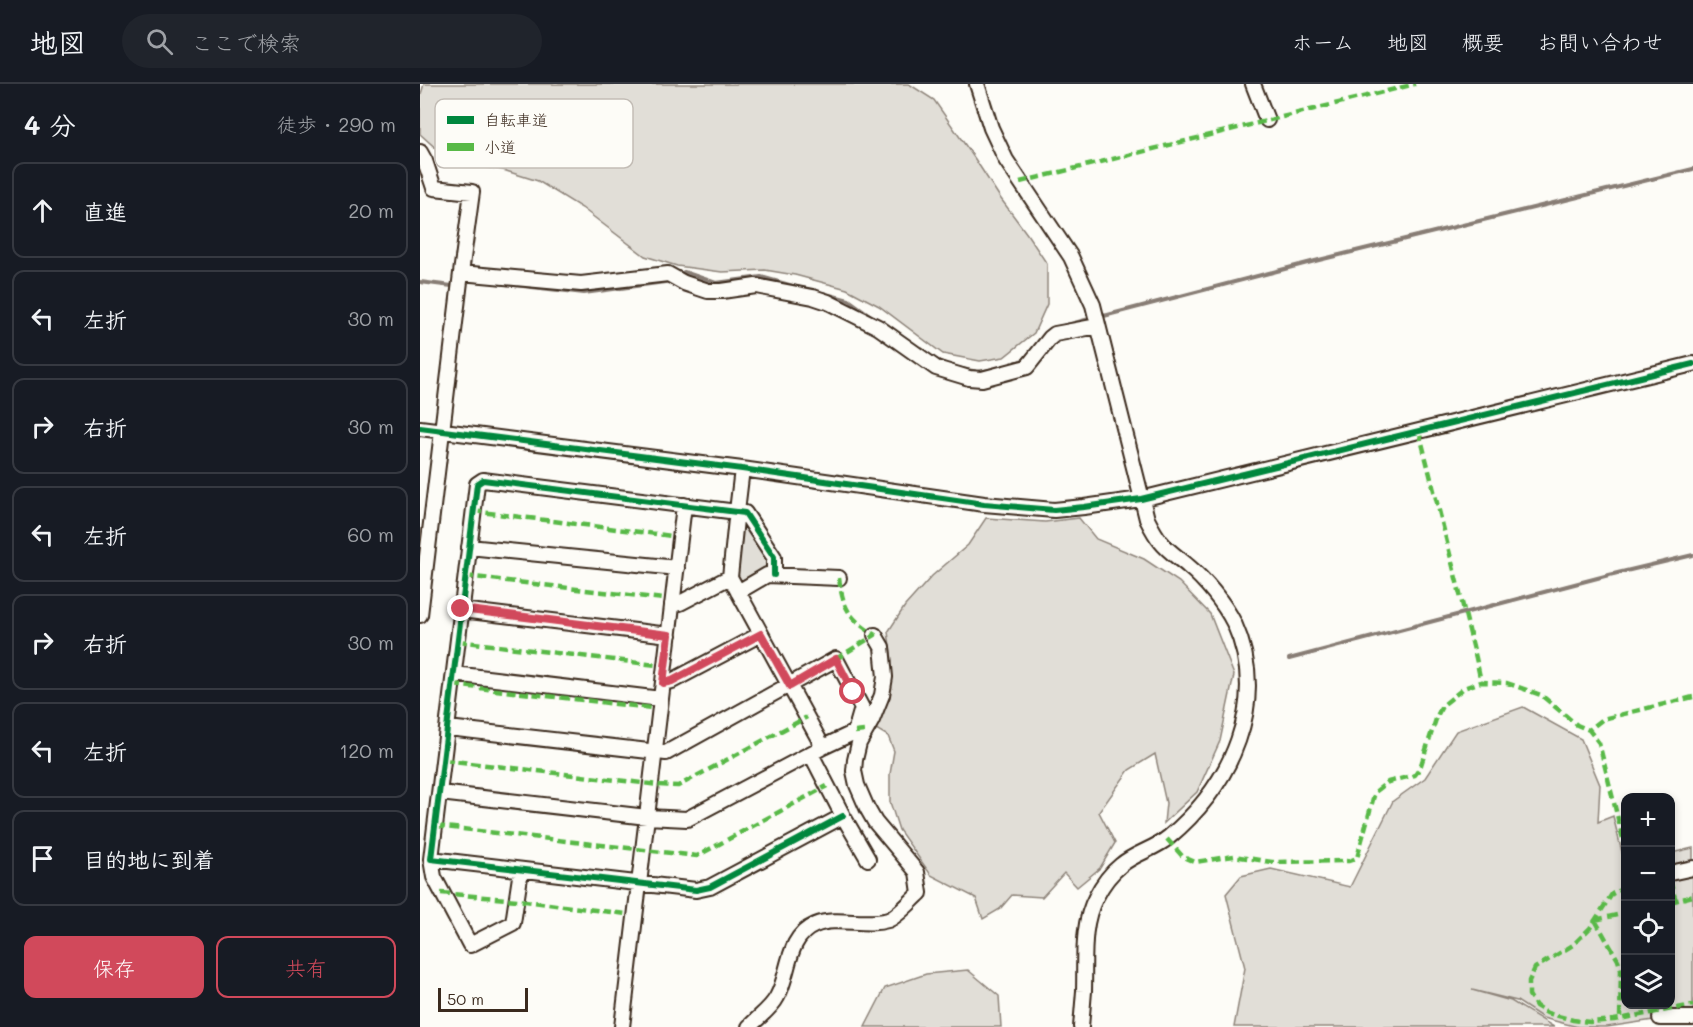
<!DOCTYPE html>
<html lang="ja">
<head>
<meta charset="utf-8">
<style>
	:root { --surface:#171b24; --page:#20242c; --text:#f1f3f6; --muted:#9ea1a6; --line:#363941; --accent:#d1495b }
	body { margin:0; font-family:Mali,"Klee One",sans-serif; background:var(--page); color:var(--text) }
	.controls { position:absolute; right:18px; bottom:18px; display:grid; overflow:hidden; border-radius:12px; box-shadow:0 3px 9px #0003 }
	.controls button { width:54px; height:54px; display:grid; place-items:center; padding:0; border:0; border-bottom:2px solid var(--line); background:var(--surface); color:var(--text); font:30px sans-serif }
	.scale { position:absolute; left:18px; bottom:15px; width:90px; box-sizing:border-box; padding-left:6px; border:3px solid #3b2a1e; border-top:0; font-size:16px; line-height:21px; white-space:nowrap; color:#3b2a1e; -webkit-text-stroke:4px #fdfcf7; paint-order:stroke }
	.stop { position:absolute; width:18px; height:18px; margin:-14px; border:4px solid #d1495b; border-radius:50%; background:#fff }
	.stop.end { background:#d1495b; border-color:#fff; box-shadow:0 2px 6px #0008 }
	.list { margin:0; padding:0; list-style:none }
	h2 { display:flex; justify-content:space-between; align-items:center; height:78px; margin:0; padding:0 24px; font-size:26px }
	h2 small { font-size:20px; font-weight:400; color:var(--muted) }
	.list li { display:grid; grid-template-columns:39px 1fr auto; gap:18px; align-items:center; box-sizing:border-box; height:96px; margin:0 12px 12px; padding:0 12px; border:2px solid var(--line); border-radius:12px }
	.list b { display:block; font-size:22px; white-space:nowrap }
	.list em { font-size:20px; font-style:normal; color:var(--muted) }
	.actions { display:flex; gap:12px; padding:18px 24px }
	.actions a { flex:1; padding:14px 0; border:2px solid var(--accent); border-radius:12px; text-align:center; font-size:21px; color:var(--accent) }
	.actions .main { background:var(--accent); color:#fff }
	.icon { flex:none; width:33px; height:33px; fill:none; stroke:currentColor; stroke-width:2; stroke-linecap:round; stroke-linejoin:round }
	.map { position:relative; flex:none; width:1273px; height:943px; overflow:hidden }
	header { display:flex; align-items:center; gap:36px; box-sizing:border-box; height:84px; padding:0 30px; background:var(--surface); border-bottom:2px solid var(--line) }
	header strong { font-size:28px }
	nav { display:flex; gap:33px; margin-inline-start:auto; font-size:21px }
	.search { width:420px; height:54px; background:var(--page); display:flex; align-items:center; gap:15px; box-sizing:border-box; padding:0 21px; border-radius:33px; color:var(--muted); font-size:22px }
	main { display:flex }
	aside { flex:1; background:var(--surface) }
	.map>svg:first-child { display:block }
</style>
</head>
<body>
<header>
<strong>地図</strong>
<div class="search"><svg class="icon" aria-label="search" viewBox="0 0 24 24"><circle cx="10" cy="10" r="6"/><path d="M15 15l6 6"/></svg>ここで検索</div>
<nav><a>ホーム</a><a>地図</a><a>概要</a><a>お問い合わせ</a></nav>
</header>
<main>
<aside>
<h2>4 分<small>徒歩 · 290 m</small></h2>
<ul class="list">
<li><svg class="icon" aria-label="ahead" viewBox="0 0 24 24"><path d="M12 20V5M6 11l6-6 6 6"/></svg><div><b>直進</b></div><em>20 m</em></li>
<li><svg class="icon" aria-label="left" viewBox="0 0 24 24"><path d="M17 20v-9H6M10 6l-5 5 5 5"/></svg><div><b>左折</b></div><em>30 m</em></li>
<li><svg class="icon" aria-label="right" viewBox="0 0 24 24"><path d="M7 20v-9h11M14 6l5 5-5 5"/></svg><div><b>右折</b></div><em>30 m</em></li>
<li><svg class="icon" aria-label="left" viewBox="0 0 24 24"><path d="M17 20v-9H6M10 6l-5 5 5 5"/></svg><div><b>左折</b></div><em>60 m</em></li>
<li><svg class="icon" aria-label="right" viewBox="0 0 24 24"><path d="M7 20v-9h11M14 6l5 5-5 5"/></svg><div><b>右折</b></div><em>30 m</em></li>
<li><svg class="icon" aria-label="left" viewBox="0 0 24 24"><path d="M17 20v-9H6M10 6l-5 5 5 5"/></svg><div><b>左折</b></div><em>120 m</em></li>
<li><svg class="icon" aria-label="arrive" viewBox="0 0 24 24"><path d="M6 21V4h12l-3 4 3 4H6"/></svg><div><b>目的地に到着</b></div></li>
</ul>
<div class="actions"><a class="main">保存</a><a>共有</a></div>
</aside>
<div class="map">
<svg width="1273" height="943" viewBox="0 0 1273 943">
	<rect width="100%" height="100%" fill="#fdfcf7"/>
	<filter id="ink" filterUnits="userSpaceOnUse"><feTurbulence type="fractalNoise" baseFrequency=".0167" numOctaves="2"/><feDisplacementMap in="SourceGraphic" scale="12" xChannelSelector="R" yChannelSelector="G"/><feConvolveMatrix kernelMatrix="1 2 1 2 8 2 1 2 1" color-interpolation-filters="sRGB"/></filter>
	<g filter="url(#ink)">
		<path fill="#e1ded7" stroke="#8e847a" stroke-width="1.5" d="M 4,0 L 489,0 L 514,16 L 555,75 L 581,115 L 607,150 L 627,180 L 627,220 L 614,249 L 584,273 L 560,277 L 523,270 L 459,222 L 427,205 L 375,191 L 345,186 L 302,188 L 257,182 L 225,172 L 162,124 L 118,97 L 83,86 L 53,81 L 19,67 L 0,50 L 0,13 Z
			M 321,434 L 350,474 L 349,482 L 319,498 L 315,491 Z
			M 566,434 L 625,438 L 659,434 L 676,455 L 724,475 L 759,498 L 790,530 L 814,591 L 800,657 L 777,708 L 744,739 L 746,719 L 735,670 L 709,686 L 679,728 L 695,759 L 680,784 L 657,803 L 644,789 L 622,813 L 592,811 L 580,825 L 563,835 L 556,814 L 511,791 L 479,746 L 470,718 L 470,690 L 474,667 L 468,652 L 456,645 L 468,611 L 472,576 L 468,548 L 485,522 L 512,492 L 548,461 Z
			M 1103,623 L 1161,655 L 1180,701 L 1178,738 L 1193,732 L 1205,780 L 1206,920 L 1250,920 L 1251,769 L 1273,764 L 1273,930 L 1187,943 L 1158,943 L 1123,934 L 1097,917 L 1052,906 L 1091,917 L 1134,943 L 814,943 L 825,884 L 806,810 L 821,792 L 851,785 L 930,803 L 973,717 L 1005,694 L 1036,647 Z
			M 548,886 L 579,912 L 581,943 L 445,943 L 465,904 L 506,890 Z"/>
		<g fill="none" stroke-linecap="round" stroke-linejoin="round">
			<path stroke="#887d74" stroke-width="4" d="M 257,192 L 264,188 L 296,199 L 341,193 L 380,204
				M 0,198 L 32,202
				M 77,199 L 164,209 L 245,198 L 251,195
				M 402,209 L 429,216 L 454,234
				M 680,233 L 899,176 L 1273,85
				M 643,242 L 673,234
				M 512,274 L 527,281
				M 592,280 L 608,274
				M 537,284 L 558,288 L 574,285
				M 869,575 L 1185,492 L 1273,471"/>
			<g stroke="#3b2a1e" stroke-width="18">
				<path id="minor" d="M 557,0 L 571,44 L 586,76 L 651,173 L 673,221 L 727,435 C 731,443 735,451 741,458 C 748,467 760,475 768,482 C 785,496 804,519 814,539 C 850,618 811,701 749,753 C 735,765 715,769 701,781 C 691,789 682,801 676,813 C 661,841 665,875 664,907 C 663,919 662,931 661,943
					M 833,0 L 847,36
					M 0,68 L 5,77 L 14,104 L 52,108 L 41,189
					M 0,344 L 322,385 L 564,420 L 634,426 L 664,423 L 721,415 L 1273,280
					M 317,427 L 322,385
					M 49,463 L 257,484
					M 354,491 L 354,473 L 325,429 L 63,396 L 57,400 L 11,775 L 276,806 L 290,803 L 423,732
					M 310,493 L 316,435
					M 318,508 L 347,491 L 419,494
					M 252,520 L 260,519 L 310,493 L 403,663
					M 41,526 L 249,551
					M 0,531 L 41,189 L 161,200 L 248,190 L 264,199 L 288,207 L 302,207 L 336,202 L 393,213 L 408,218 L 458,243 L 516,284 L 549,294 L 562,295 L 607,283 L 630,254 L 635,250 L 678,242
					M 34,590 L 241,615
					M 243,599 L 252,597 L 341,550
					M 391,670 L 423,732 L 448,775
					M 20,709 L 227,733 L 267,735 L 403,663 L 435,648 L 442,624 L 416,575 L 246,669 L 28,644
					M 11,775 L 14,793 L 50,861 L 93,839 L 101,786
					M 1250,789 L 1273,784
					M 1240,934 L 1273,934
					M 202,943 L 264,421
					M 329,943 C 338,933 351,925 357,913 C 370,890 366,853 395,841 C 417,832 445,843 468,836 C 477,833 492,816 500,809 L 497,788 L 455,738 L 447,724 L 437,701 L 434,687 L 435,676 L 439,659 L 452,636 L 462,611 L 465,593 L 462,563 L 455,551"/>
			</g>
			<use href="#minor" stroke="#fdfcf7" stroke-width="14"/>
			<path stroke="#58b947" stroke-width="4.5" stroke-dasharray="9 4.5" stroke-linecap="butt" d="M 600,98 L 995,0
				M 999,347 L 1056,574 L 1061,598
				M 53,427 L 252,452
				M 45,492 L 244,515
				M 38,557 L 236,581
				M 416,575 L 455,551 C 429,534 423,525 419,494
				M 33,601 L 231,624
				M 435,648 L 445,647
				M 24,676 L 239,701 L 258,702 L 387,633
				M 16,742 L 277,772 L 407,702
				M 747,755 L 763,773 L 775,778 L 814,772 L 852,778 L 929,777 L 937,774 L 955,708 L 968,698 L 995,691 L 1000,684 L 1017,632 L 1022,622 L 1044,604 L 1061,598 L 1087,599 L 1121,611 L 1157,641 L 1169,646
				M 1206,767 L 1179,659 L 1169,646 L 1183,635 L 1273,613
				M 1250,797 L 1256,817
				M 1206,803 L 1192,810 L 1170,844 L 1153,861 L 1115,884 L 1109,897 L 1109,911 L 1116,922 L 1127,929 L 1153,936 L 1170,938 L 1194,936 L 1273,921
				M 21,809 L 97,816 L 206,830
				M 1250,818 L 1273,812
				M 1175,836 L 1198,876 L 1201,886 L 1200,935
				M 1175,836 L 1206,829"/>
			<g stroke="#fdfcf7" stroke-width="10">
				<path id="cycleway" d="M 0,344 L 322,385 L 564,420 L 634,426 L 664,423 L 721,415 L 1273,280
					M 354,491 L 354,473 L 325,429 L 63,396 L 57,400 L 11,775 L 276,806 L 290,803 L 423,732"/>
			</g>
			<use href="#cycleway" stroke="#00873e" stroke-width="6"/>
		</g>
	</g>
	<g fill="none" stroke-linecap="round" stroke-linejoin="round" filter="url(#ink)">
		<path stroke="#d1495b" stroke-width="8" d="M 41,525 L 249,551 L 243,599 L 252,597 L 341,550 L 370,602 L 416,575 L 433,608"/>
	</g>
	<rect x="15" y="15" width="198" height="69" rx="9" fill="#fdfcf7" stroke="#c3bdb6" stroke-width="1.5"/>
	<rect x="27" y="32" width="27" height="8" fill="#00873e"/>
	<rect x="27" y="59" width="27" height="8" fill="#58b947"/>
	<g font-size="16" fill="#3b2a1e">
		<text x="64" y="42">自転車道</text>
		<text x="64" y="69">小道</text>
	</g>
</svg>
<div class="controls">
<button>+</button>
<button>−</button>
<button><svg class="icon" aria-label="locate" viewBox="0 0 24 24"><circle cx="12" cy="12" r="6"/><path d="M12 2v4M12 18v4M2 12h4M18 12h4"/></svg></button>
<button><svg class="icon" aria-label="layers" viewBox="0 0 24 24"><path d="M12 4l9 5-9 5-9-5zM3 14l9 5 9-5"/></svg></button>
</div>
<div class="scale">50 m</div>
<div class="stop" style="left:433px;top:608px"></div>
<div class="stop end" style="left:41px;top:525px"></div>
</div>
</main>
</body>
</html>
